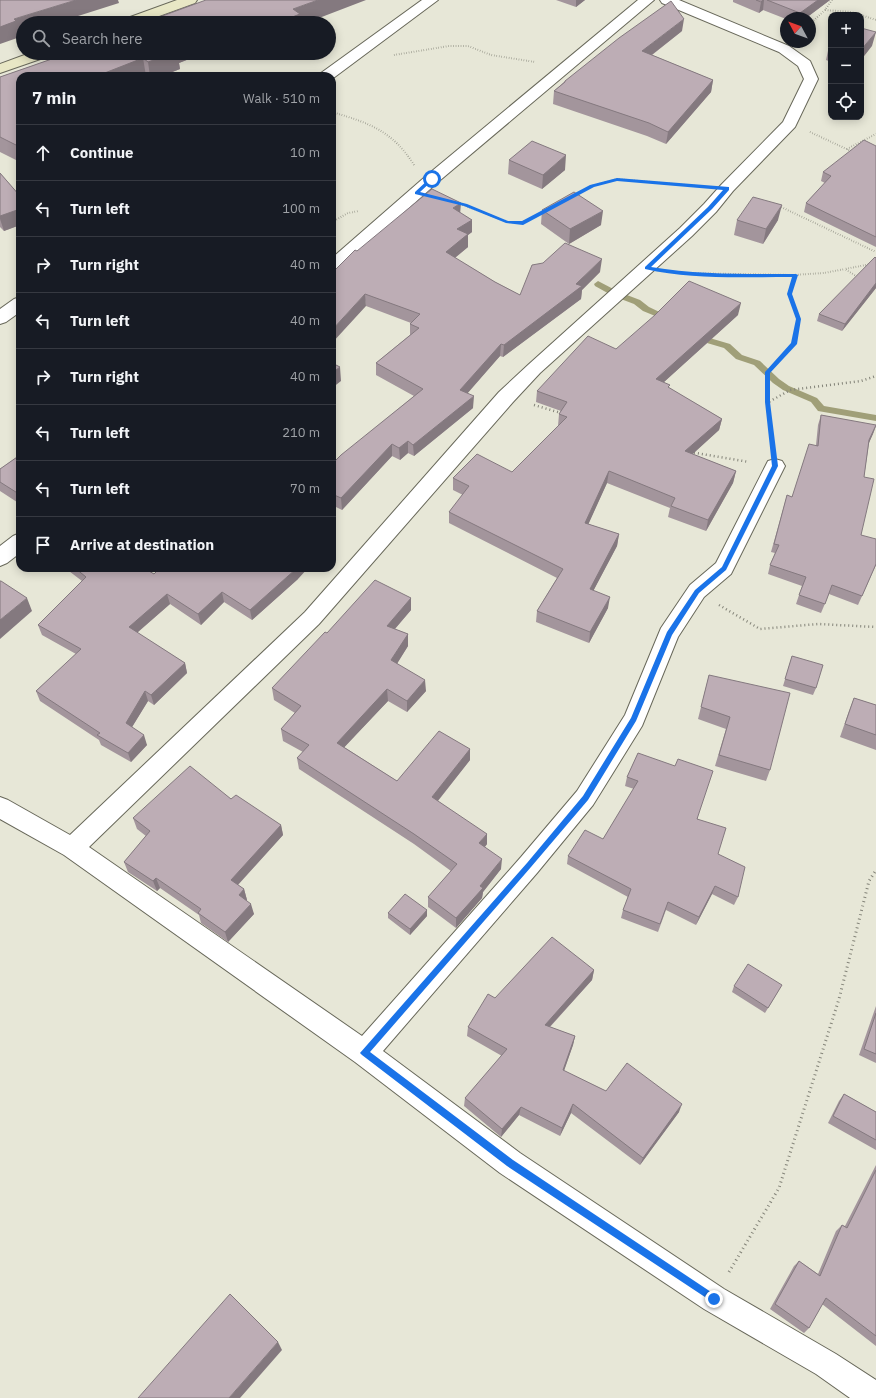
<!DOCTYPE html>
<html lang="en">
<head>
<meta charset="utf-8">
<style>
	:root { --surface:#171b24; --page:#242831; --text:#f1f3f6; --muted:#9ea1a6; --line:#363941 }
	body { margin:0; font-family:"IBM Plex Sans",sans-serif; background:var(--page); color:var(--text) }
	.controls { position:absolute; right:12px; top:12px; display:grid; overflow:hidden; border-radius:8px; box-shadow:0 2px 10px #0003 }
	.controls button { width:36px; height:36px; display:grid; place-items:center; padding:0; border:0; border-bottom:1px solid var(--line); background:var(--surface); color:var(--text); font:20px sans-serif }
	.compass { position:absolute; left:780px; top:12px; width:36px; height:36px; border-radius:50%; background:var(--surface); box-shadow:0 2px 10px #0003; rotate:311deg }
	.stop { position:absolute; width:12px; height:12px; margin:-9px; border:3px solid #1a73e8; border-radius:50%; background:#fff }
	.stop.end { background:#1a73e8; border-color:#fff; box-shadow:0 1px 4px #0008 }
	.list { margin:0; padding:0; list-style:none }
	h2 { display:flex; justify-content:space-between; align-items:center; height:52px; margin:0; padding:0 16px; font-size:17px }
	h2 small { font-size:13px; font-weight:400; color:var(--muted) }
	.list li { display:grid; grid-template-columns:26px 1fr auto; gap:12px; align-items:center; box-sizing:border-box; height:56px; padding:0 16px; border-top:1px solid var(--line) }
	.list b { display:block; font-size:15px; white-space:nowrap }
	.list em { font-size:13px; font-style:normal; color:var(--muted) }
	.icon { flex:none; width:22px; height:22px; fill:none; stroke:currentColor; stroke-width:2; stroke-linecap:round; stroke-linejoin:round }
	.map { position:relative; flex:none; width:876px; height:1398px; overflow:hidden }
	.search { position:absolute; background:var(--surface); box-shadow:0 2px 10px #0003; left:16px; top:16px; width:320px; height:44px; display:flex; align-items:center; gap:10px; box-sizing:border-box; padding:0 14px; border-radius:22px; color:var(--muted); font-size:15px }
	.panel { position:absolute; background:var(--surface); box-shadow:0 2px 10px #0003; left:16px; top:72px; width:320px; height:500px; border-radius:12px }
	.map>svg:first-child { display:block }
</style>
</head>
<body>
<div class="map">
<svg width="876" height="1398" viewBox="0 0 876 1398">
	<rect width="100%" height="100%" fill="#e7e7d7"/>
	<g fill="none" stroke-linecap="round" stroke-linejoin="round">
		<path fill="#a09f78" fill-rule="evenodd" d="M 598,281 L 619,292 L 640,300 L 649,307 L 674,319 L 670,322 L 643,311 L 634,304 L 613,296 L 595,286 L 594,284 Z
			M 698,331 L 713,339 L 730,344 L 742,355 L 760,361 L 779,379 L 789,386 L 817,398 L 824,406 L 876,415 L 876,421 L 818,411 L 811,402 L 783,390 L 773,383 L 754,365 L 736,359 L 724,348 L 707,343 L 695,336 L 694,334 Z"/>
		<g stroke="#68685a" stroke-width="2">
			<path id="street" d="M 422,0 L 438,0 L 332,79 L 332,76 L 319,76 L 321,73 Z
				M 638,0 L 654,0 L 438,182 L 338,271 L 332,272 L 332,258 L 426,176 Z
				M 660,0 L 679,0 L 789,46 L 810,61 L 818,79 L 795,127 L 733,191 L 716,212 L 692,236 L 540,373 L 513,402 L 319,624 L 89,847 L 362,1036 L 521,857 L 577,791 L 625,715 L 661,628 L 690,585 L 716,563 L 768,461 L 775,459 L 782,461 L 785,466 L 731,574 L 704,597 L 678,637 L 642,726 L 593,805 L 537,873 L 383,1051 L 520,1153 L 724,1289 L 836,1354 L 876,1380 L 876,1398 L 850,1398 L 816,1374 L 704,1309 L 500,1173 L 355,1062 L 64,855 L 0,819 L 0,797 L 8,800 L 70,835 L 305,612 L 499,392 L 528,365 L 680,228 L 704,204 L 721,185 L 783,122 L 804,79 L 798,66 L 779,52 L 662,3 Z
				M 20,297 L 20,312 L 6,322 L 0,324 L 0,309 L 14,299 Z
				M 20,533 L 20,553 L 7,563 L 0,566 L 0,546 L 13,536 Z"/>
		</g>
		<g stroke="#68685a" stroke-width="2">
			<path id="secondary" d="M 177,0 L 197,0 L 195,3 L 140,23 L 120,23 L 122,20 Z
				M 30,53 L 51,53 L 49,56 L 0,73 L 0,64 Z"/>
		</g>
		<path stroke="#848479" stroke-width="2" stroke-dasharray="0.5 2" stroke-linecap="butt" d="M 832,0 L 825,10 L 851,12 L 860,15
			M 861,15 L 876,20
			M 810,24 L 825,10
			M 394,55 L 449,46 L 468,46 L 491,55 L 535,62
			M 332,112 C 369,123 393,131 414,165
			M 810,132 L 853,152
			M 847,149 L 876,134
			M 575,195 L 592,186 L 617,179 L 697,186
			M 458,203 L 508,222 L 523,223 L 544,212
			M 779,206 L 876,252
			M 332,222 L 348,213 L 359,211
			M 678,273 L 793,275 L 824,273 L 845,269
			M 859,278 L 845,269 L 876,263
			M 783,356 L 794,344 L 799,319 L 789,294 L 795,275"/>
		<path stroke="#848479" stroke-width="2.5" stroke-dasharray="1 3" stroke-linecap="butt" d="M 767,403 L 767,372 L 784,355
			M 534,405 L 561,413
			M 772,444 L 767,403 L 790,390 L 861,381 L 876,376
			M 690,452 L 749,462
			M 719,605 L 760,629 L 818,624 L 876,627"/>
		<path stroke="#848479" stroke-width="3" stroke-dasharray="1 3.5" stroke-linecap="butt" d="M 729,1272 L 779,1188 L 839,999 L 869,881 L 876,870"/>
		<use href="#street" fill="#fff" fill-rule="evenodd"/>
		<use href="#secondary" fill="#e8e7c5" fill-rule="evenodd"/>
	</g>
	<path fill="#a3959c" d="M 556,0 L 585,0 L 576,7 Z
		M 733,0 L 830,0 L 806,18 L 786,18 L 786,19 L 763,10 L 759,13 L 733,2 Z
		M 682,31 L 652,55 L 713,80 L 711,92 L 666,144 L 647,136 L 553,104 L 554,91 L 564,82 L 565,81 Z
		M 831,44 L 831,62 L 826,60 L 829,46 Z
		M 69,53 L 204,53 L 179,63 L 180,69 L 162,76 L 20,76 L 20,162 L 0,152 L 0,77 Z
		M 876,146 L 876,247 L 804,212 L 806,203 L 825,183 L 821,181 L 823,172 Z
		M 509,160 L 565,170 L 542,189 L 508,174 Z
		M 0,173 L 20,196 L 20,225 L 4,231 L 0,227 Z
		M 542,210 L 601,225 L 569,244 L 541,224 Z
		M 460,213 L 472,220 L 472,232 L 468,235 L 468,247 L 455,258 L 495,282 L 520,295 L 600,272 L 582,290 L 581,299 L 503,357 L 500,356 L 467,393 L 473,408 L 414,456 L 408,453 L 400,460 L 392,456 L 342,510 L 332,505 L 332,464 L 414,396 L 376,375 L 376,363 L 410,335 L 410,324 L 411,323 L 366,306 L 357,251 Z
		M 737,220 L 778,220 L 763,244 L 734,235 Z
		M 876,258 L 876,288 L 842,331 L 817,321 L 819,314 Z
		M 738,315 L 664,382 L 669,388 L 722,419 L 719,430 L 692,454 L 736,471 L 733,483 L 706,531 L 668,517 L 670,508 L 607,483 L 588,524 L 619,534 L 617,546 L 593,591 L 608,608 L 589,643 L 536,622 L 537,611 L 557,578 L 449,523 L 449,512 L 463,495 L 453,490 L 453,478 L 512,472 L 558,426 L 559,414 L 561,411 L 536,402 L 537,391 L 616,349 Z
		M 821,415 L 876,426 L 869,443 L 864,477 L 861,535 L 876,565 L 858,605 L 829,594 L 821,613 L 796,604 L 802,586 L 768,574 L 770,565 L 775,553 L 771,552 L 787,495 L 792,497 L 816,445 L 818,425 Z
		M 20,455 L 20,504 L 0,491 L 0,469 Z
		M 65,568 L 144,568 L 154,574 L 298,579 L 252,620 L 224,602 L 201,625 L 170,604 L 137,633 L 185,663 L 187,673 L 154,705 L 148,701 L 132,727 L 147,745 L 131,762 L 101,745 L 99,740 L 40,701 L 36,691 L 76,654 L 42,635 L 38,625 L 82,581 Z
		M 411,598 L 411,610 L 395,629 L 408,634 L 408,646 L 397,663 L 426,691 L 407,712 L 388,701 L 344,747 L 397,781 L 470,749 L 470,760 L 438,801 L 487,844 L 485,847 L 501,869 L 483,892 L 482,898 L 456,928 L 428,907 L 428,897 L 451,871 L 414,844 L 299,769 L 297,758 L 303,752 L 283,741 L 281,729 L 295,713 L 274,700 L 272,688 L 327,633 Z
		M 792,656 L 816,688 L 813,695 L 783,686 Z
		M 709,675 L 770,770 L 766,781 L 715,766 L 726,729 L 698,719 Z
		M 854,698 L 876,705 L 876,750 L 840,737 L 849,711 Z
		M 638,753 L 698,819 L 718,854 L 738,897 L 734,905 L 712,894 L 696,925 L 666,910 L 658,932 L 621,918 L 623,910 L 628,897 L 567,864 L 568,856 L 603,839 L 634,789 L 625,786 L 627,777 Z
		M 231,799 L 281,825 L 283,835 L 238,885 L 244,889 L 247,900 L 246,900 L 254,914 L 228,942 L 201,923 L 199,915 L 160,888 L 157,891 L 128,872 L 124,862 L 146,836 L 137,829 L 133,818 Z
		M 388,913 L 427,916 L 410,935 L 388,918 Z
		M 594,970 L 592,980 L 550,1027 L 575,1036 L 573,1045 L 564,1071 L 606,1091 L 679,1112 L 640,1165 L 571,1113 L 560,1136 L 519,1115 L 501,1137 L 464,1106 L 465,1098 L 502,1056 L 467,1036 L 468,1027 L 495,998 Z
		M 734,986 L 779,990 L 765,1013 L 732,992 Z
		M 876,1006 L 876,1063 L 859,1055 Z
		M 844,1094 L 876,1112 L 876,1150 L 828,1123 L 839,1101 Z
		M 876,1165 L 876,1346 L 822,1304 L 809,1328 L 804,1333 L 770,1309 L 794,1266 L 799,1261 L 818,1274 L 836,1231 L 842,1225 L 845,1226 Z"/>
	<path fill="#84797f" d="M 76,0 L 118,0 L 119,3 L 56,23 L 23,23 L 23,33 L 19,35 L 20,37 L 0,44 L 0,27 L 14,19 Z
		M 318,0 L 366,0 L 306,23 L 277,23 L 293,9 Z
		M 576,0 L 585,0 L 576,7 Z
		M 763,0 L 764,0 L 763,10 L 759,13 L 761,2 Z
		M 818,0 L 830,0 L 806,18 L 799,18 L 800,13 Z
		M 684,19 L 682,31 L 640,64 L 642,51 Z
		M 876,32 L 872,46 L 861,60 L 861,50 Z
		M 173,53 L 204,53 L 179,63 L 180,69 L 162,76 L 150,76 L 148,62 Z
		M 143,58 L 146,76 L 97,76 Z
		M 713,80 L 711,92 L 666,144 L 668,132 Z
		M 566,155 L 565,170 L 542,189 L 543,175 Z
		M 461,203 L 460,215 L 453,208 Z
		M 782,205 L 778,220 L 763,244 L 766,229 Z
		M 20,209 L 20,225 L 4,231 L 0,219 L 0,216 Z
		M 603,211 L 601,225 L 569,244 L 570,229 Z
		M 472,220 L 472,232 L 468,235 L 468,247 L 446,265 L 446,252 L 457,229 Z
		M 602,259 L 600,272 L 582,290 L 581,299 L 503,357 L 504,345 L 576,284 Z
		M 876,283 L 876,288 L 842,331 L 845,324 Z
		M 365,294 L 366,306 L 332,343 L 332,330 Z
		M 741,303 L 738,315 L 654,391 L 656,379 Z
		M 501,344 L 500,356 L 460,402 L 460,390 Z
		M 340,367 L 341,381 L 332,388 L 332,373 Z
		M 474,396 L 473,408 L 414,456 L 413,445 Z
		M 722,419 L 719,430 L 683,463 L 685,451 Z
		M 876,426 L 873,434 L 866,449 L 869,440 Z
		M 408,441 L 408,453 L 400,460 L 399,448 Z
		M 392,444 L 392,456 L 342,510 L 341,498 Z
		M 609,471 L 607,483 L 584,534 L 585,523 Z
		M 736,471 L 733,483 L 706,531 L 708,520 Z
		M 619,534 L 617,546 L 588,601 L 590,589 Z
		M 297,568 L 308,568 L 298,579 L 252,620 L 250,610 Z
		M 222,592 L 224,602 L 201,625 L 198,614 Z
		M 167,594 L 170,604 L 132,637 L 129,627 Z
		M 610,597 L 608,608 L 589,643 L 590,632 Z
		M 27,598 L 32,611 L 0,639 L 0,620 Z
		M 411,598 L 411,610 L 387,638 L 387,626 Z
		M 408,634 L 408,646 L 392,672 L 391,660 Z
		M 185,663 L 187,673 L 154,705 L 151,695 Z
		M 425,680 L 426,691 L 407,712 L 407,701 Z
		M 387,689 L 388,701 L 338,754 L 337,743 Z
		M 145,691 L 148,701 L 129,732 L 126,723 Z
		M 144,735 L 147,745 L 131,762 L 128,753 Z
		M 470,749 L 470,760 L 432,808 L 432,797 Z
		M 281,825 L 283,835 L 233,890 L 231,880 Z
		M 487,834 L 487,844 L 479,854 L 479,843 Z
		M 502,859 L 501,869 L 483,892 L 482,898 L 456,928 L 456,918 L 480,886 Z
		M 156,878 L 160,888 L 157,891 L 153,881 Z
		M 715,886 L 712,894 L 696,925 L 699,917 Z
		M 244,889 L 247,900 L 242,905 L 239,895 Z
		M 251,904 L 254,914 L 228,942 L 225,932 Z
		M 427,910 L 427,916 L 410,935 L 410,929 Z
		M 594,970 L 592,980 L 543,1034 L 545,1025 Z
		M 575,1036 L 573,1045 L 561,1079 L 563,1070 Z
		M 573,1104 L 571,1113 L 560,1136 L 562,1128 Z
		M 682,1104 L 679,1112 L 640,1165 L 643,1158 Z
		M 521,1107 L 519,1115 L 501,1137 L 502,1129 Z
		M 278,1342 L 282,1350 L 240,1398 L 229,1398 Z"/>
	<path fill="#bdadb5" stroke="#84797f" d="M 0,0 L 76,0 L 14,19 L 16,21 L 0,27 Z
		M 206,0 L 318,0 L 293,9 L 300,14 L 277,23 L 143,23 Z
		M 756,0 L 763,0 L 761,2 Z
		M 767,0 L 818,0 L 800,13 Z
		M 671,1 L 684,19 L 642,51 L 713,80 L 668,132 L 649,123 L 554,91 L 565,82 L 565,81 L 619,38 Z
		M 861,28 L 876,32 L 861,50 Z
		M 69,53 L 173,53 L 148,62 L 143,58 L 97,76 L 20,76 L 20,147 L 0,137 L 0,77 Z
		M 864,140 L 876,146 L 876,237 L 806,203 L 831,176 L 823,172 Z
		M 532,141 L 566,155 L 543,175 L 509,160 Z
		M 0,173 L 20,196 L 20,209 L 0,216 Z
		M 432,189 L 461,203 L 453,208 L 472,220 L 457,229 L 468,234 L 446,252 L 495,282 L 520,295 L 532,265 L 543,263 L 565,243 L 602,259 L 576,284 L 582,286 L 504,345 L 501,344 L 460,390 L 474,396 L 413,445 L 408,441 L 399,448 L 392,444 L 341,498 L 332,494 L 332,464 L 341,455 L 423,389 L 376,363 L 419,328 L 410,324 L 420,314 L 365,294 L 332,330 L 332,273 L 355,250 L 357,251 Z
		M 574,192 L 603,211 L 570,229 L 542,210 Z
		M 753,197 L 782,205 L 766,229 L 737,220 Z
		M 875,257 L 876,258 L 876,283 L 845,324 L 819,314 Z
		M 689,281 L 741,303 L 656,379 L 670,385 L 668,387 L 722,419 L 685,451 L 736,471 L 708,520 L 671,506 L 675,498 L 609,471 L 585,523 L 619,534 L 590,589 L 610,597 L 590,632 L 537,611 L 563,569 L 449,512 L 469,486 L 453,478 L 477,454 L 512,472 L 567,417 L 559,414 L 567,402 L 537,391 L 588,336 L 616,349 L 655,315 Z
		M 332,363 L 340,367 L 332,373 Z
		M 821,415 L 876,425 L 869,440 L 864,477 L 874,479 L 861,535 L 876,539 L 876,564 L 862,596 L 832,585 L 825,604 L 799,595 L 806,577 L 770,565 L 779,545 L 774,544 L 787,495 L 792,497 L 809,444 L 818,446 Z
		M 20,455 L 20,493 L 19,494 L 0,482 L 0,469 Z
		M 75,568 L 144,568 L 154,574 L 160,568 L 297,568 L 250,610 L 222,592 L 198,614 L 167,594 L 129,627 L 185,663 L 151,695 L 145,691 L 126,723 L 144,735 L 128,753 L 97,735 L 100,733 L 36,691 L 81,649 L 38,625 L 86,577 Z
		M 375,580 L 411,598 L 387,626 L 408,634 L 391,660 L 425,680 L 407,701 L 387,689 L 337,743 L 397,781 L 439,731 L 470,749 L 432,797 L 487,834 L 479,843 L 502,859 L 480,886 L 483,888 L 456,918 L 428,897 L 457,864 L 414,834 L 297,758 L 309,745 L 281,729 L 301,706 L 272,688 L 325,632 L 327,633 Z
		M 0,581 L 1,581 L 27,598 L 0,620 Z
		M 792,656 L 823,665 L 816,688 L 785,679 Z
		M 709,675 L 790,693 L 770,770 L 719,755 L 730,717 L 701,707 Z
		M 854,698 L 876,705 L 876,735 L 845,724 Z
		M 638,753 L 675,766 L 678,759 L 713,771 L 697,819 L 726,828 L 718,854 L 745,867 L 738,897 L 715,886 L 699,917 L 668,902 L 660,924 L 623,910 L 631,889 L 568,856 L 585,830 L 603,839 L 638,781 L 627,777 Z
		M 190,766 L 231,799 L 236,795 L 281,825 L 231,880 L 244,889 L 239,895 L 251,904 L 225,932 L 198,913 L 201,909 L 156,878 L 153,881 L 124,862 L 150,831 L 133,818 Z
		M 405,894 L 427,910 L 410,929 L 388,913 Z
		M 552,937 L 594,970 L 545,1025 L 575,1036 L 563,1070 L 606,1091 L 627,1063 L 682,1104 L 643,1158 L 573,1104 L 562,1128 L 521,1107 L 502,1129 L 465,1098 L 507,1049 L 468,1027 L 488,994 L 495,998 Z
		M 748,964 L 782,985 L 768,1008 L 734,986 Z
		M 876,1013 L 876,1054 L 864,1049 Z
		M 844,1094 L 876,1112 L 876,1140 L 833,1116 Z
		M 876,1170 L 876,1336 L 826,1298 L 809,1328 L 775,1304 L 799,1261 L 820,1276 L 842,1225 L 847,1228 Z
		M 230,1294 L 278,1342 L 229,1398 L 138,1398 Z"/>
	<path fill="#1a73e8" d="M 430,178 L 434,179 L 420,192 L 467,204 L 508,221 L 522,221 L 590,185 L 617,178 L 729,187 L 729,190 L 712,209 L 651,267 C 698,275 747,274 796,274 L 798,275 L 792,294 L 801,319 L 797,344 L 770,373 L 770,402 L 778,466 L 726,570 L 699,593 L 672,635 L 636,721 L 588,800 L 531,867 L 370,1052 L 513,1160 L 717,1296 L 718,1299 L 717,1302 L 714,1303 L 507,1166 L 362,1055 L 360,1053 L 527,863 L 583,796 L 631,718 L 667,632 L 695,590 L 722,567 L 772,466 L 765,402 L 765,372 L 791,343 L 796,319 L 787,294 L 792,277 C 743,277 693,280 645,269 L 645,267 L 708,207 L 723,190 L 617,181 L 594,187 L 523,225 L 506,223 L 464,206 L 415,194 L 415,192 Z"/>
</svg>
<div class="controls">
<button>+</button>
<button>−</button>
<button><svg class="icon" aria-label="locate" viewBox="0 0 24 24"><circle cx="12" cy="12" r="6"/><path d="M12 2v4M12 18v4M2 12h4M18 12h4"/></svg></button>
</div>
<svg class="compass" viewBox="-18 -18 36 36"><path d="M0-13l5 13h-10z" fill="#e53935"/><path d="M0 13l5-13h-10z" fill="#9ea1a6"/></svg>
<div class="stop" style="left:432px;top:179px"></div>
<div class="stop end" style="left:714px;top:1299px"></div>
<div class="search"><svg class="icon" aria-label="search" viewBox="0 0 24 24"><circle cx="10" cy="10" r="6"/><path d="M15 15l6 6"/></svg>Search here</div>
<section class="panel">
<h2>7 min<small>Walk · 510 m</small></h2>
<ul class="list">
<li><svg class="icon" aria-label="ahead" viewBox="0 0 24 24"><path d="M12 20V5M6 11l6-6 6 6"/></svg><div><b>Continue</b></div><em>10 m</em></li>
<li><svg class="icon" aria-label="left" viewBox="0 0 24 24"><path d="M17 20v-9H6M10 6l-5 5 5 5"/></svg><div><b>Turn left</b></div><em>100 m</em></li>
<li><svg class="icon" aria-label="right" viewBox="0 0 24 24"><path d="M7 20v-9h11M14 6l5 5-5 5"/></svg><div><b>Turn right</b></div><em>40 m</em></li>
<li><svg class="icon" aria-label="left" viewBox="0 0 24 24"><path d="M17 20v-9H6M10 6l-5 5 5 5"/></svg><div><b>Turn left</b></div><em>40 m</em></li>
<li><svg class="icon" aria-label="right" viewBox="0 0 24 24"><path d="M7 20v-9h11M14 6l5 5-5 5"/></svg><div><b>Turn right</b></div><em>40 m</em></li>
<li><svg class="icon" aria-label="left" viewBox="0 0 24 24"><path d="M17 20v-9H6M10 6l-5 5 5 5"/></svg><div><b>Turn left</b></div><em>210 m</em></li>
<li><svg class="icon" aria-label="left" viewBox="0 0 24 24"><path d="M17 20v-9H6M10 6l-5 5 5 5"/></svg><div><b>Turn left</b></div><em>70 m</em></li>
<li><svg class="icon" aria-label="arrive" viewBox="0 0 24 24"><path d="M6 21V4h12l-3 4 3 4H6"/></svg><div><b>Arrive at destination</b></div></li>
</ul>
</section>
</div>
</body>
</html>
